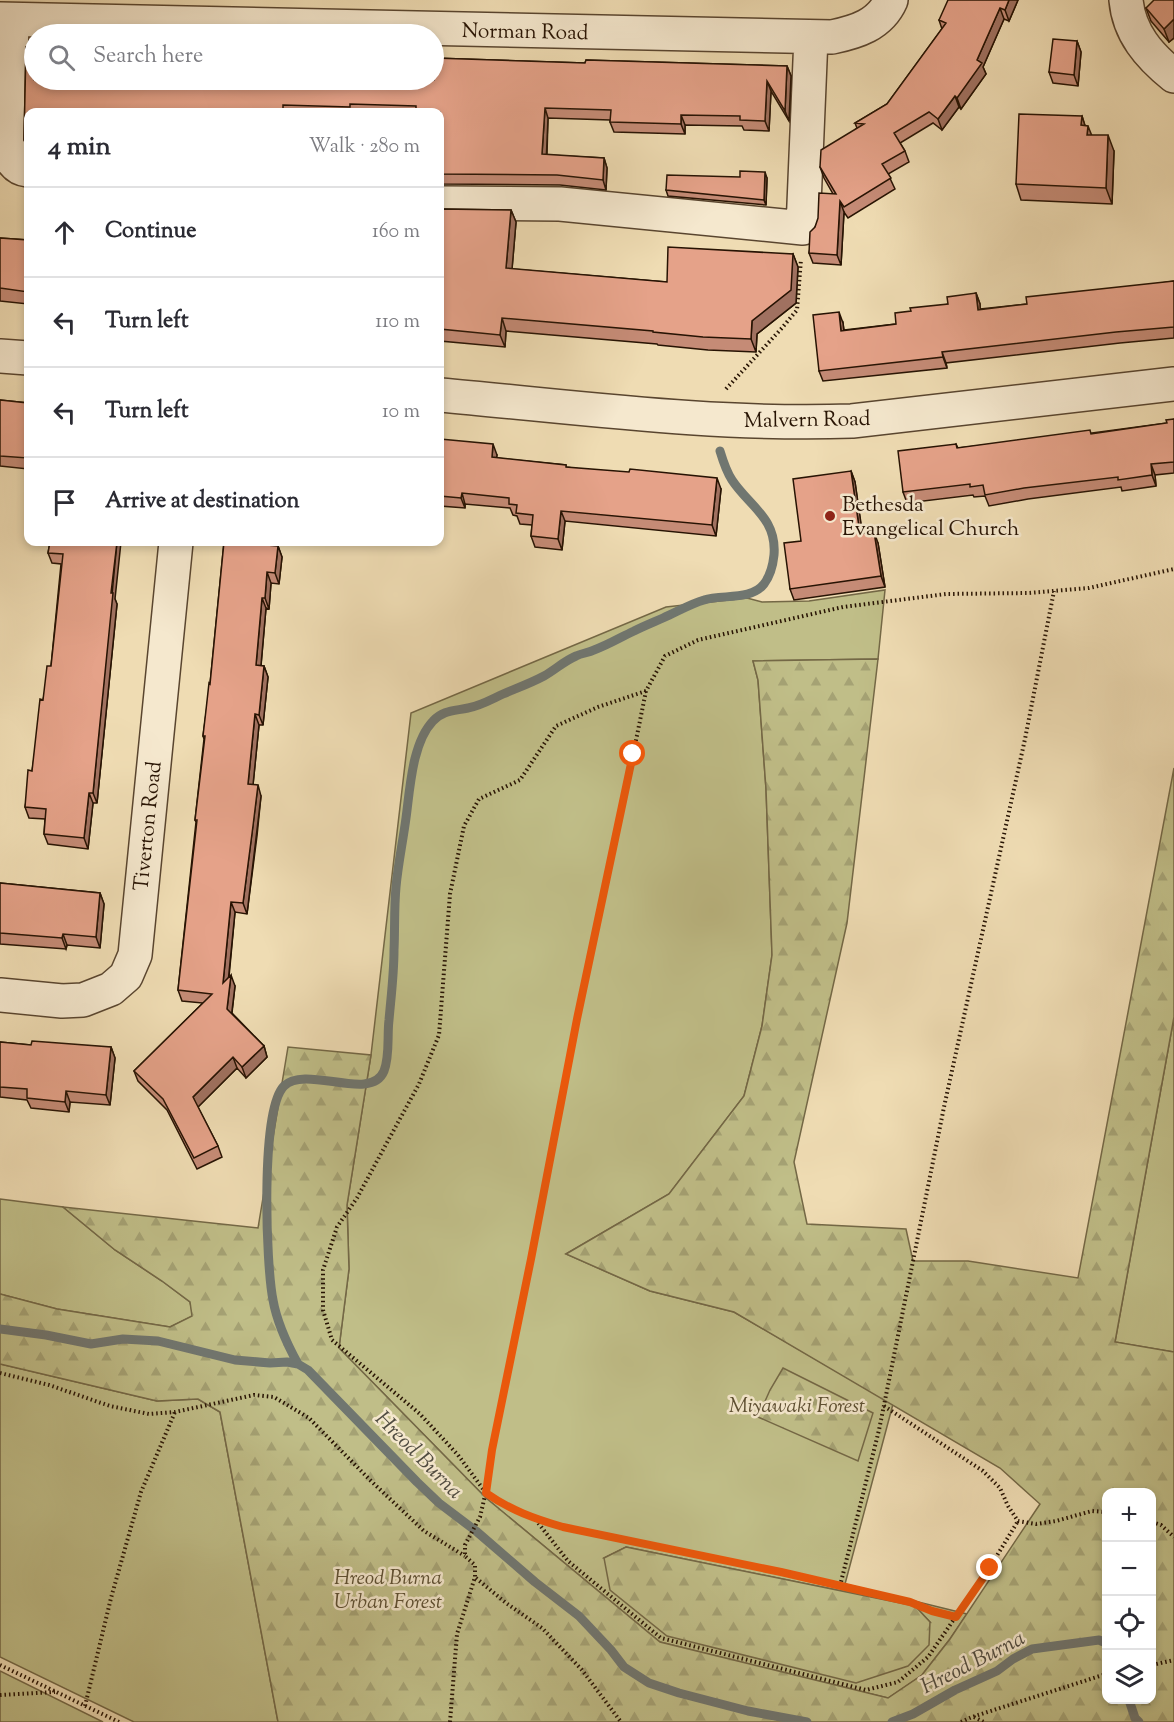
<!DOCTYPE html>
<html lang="en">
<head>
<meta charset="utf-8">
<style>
	:root { --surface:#fff; --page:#f7f7f7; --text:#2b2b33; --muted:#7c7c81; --line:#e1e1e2 }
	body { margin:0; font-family:"Sorts Mill Goudy",serif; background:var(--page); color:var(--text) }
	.controls { position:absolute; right:18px; bottom:18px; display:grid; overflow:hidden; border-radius:12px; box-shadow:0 3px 9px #0003 }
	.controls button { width:54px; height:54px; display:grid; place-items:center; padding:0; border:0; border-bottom:2px solid var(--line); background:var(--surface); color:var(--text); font:30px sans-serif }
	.stop { position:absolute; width:18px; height:18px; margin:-14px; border:4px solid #ea580c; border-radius:50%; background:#fff }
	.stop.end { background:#ea580c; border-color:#fff; box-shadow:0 2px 6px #0008 }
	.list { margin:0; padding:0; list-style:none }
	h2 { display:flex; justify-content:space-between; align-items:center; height:78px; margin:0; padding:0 24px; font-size:26px }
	h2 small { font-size:20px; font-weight:400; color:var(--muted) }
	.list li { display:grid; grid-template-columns:39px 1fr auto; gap:18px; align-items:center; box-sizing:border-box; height:90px; padding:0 24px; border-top:2px solid var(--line) }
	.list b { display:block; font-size:22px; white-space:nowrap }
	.list em { font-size:20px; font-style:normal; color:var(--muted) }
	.icon { flex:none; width:33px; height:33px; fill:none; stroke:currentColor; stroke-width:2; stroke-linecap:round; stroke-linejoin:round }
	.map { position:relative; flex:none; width:1174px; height:1722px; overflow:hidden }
	.search { position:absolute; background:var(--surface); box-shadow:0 3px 9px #0003; left:24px; top:24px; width:420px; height:66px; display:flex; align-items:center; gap:15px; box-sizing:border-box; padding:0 21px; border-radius:33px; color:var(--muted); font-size:22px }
	.panel { position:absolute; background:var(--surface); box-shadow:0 3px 9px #0003; left:24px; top:108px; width:420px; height:438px; border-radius:12px }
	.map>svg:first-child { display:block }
</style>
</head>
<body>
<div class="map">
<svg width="1174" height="1722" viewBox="0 0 1174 1722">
	<defs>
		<pattern id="forest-firs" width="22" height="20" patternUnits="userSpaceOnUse" patternTransform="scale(1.5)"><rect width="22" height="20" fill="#c0be88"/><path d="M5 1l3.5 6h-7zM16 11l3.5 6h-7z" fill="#a5a274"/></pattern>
	</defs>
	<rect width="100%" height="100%" fill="#efdcb3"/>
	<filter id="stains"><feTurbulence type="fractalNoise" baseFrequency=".00333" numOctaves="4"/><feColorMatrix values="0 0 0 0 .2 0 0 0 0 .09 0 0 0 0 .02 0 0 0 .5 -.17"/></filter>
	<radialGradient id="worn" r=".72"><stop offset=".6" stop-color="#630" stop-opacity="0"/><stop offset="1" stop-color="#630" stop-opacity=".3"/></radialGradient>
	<path fill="#c0be88" stroke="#746846" stroke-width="1.5" fill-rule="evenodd" d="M 885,590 L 878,659 L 753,661 L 758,680 L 766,789 L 772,955 L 762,1026 L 744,1096 L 669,1194 L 566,1254 L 650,1291 L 734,1312 L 893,1404 L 845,1584 L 967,1614 L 950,1639 L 922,1675 L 888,1698 L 660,1642 L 486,1498 L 339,1348 L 349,1269 L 347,1205 L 371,1055 L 411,713 L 666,607 L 747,598 L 762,602 L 809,601 ZM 626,1547 L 915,1606 L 930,1622 L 604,1558 Z
		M 1174,1017 L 1174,1352 L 1115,1342 Z
		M 0,1199 L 63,1207 L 115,1250 L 162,1281 L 190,1302 L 193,1316 L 170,1327 L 57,1309 L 0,1294 Z
		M 0,1364 L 157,1401 L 198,1399 L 220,1412 L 278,1722 L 134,1722 L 0,1657 Z
		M 0,1671 L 103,1722 L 0,1722 Z"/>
	<path fill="url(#forest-firs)" stroke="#746846" stroke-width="1.5" fill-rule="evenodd" d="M 878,659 L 847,923 L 794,1162 L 807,1224 L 906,1229 L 913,1261 L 968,1261 L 1078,1278 L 1174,768 L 1174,1017 L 1115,1342 L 1174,1352 L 1174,1722 L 278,1722 L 220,1412 L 198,1399 L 157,1401 L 0,1364 L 0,1294 L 57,1309 L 170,1327 L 192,1316 L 190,1302 L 162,1281 L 115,1250 L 63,1207 L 258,1228 L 288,1047 L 371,1055 L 347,1205 L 349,1269 L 339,1348 L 486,1498 L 660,1642 L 888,1698 L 922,1675 L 950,1639 L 1040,1504 L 1000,1468 L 734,1312 L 650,1291 L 566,1254 L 669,1194 L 744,1096 L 762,1026 L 772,955 L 766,789 L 758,680 L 753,661 ZM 1152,1492 L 1152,1700 L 1106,1700 L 1106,1492 Z
		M 783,1368 L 873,1413 L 858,1461 L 758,1417 L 770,1390 Z
		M 626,1547 L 915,1606 L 930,1622 L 929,1645 L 908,1666 L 856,1683 L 667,1636 L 610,1590 L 604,1558 Z"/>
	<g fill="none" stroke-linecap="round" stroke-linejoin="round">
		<path stroke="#707670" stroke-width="9" d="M 0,1329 L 46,1335 L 91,1344 L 123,1339 L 158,1341 L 235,1360 L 270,1363 L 287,1362 L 298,1364 L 308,1370 L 417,1482 L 439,1503 L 476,1531 L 535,1582 L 579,1616 L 611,1650 L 624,1667 L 649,1683 L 679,1693 L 748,1711 L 807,1722
			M 298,1364 C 287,1344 277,1323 273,1300 C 266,1265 260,1110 284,1086 C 306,1064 371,1103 384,1071 C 390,1056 387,1036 389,1020 C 391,997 394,974 394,950 C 395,929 394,908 396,887 C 398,864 403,841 406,818 C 410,789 412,743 433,721 C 443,710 454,711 468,708 C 480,706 492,699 503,694 C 517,688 531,683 544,676 C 555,670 564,661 576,656 C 582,653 588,653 594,650 C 608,645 621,637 634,631 C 644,626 654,622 663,618 C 677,612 690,604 704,600 C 722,594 751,601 764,584 C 770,576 773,565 774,555 C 777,518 749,506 732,480 C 726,471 723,461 720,451
			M 1129,1700 L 1135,1718 L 1139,1722
			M 892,1722 L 913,1714 L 955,1690 L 997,1671 L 1013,1659 L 1032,1649 L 1099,1640 L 1106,1643"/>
		<g stroke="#59452f" stroke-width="36">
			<path id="minor" d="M 1126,0 C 1129,33 1149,56 1174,76
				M 0,19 L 832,37 C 856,32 880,25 891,0
				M 12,20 L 9,154 C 13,164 19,169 28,170
				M 440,203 L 560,204 L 803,228 L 811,37
				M 0,356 L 28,358
				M 440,395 C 576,407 714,426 852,421 L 1174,384
				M 0,995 L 62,1001 L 83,1000 L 111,989 L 126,976 L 135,955 L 176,542"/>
		</g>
		<path stroke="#271303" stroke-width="4" stroke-dasharray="1.5 3" stroke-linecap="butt" d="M 726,389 L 781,329 L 797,310 L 801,259
			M 646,691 L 598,707 L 556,726 L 520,780 L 479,799 L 464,826 L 450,894 L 439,1035 L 419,1084 L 390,1137 L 357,1198 L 337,1227 L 323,1270 L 323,1310 L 332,1340 L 420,1414 L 458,1455 L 486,1493 L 504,1505 L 535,1519 L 568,1561 L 661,1638 L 866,1690 L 898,1682 L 928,1657 L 990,1567 L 1018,1521
			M 0,1373 L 49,1385 L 110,1406 L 149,1414 L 175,1412 L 254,1395 L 274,1397 L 309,1418 L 371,1481 L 424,1531 L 465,1556
			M 884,1406 L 983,1471 L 1000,1488 L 1008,1506 L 1018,1521 L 1036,1524 L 1056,1521 L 1092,1511 L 1106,1512
			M 536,1519 L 563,1527 L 781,1572 L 910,1602 L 932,1611 L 956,1617
			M 1152,1522 L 1161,1525 L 1174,1537
			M 476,1578 L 506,1603 L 542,1628 L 582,1670 L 621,1722
			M 840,1586 L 879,1430 L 944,1107 L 1025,739 L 1054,591
			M 0,1665 L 119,1722
			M 1152,1665 L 1174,1660
			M 0,1695 L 55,1692
			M 85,1706 L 111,1598 L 141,1492 L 175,1412
			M 974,1717 L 984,1722
			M 450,1722 L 457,1634 L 475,1577 L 475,1565 L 465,1556 L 465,1545 L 480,1517 L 487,1487 L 492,1450 L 531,1259 L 577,1019 L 603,903 L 646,691 L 665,656 L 698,640 L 843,607 L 946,594 L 1029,593 L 1089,588 L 1174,569
			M 961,1722 L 972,1717 L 1106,1674"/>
		<use href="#minor" stroke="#f5e8ce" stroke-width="33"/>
	</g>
	<path fill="#c58b76" stroke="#271303" stroke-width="1.5" d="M 1018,0 L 1009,21 L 1004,19 L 983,67 L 986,74 L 961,109 L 959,107 L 942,130 L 933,123 L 900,143 L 905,151 L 909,162 L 888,174 L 895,189 L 848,218 L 844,212 L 841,265 L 813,263 L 809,253 L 815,227 L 833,194 L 824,178 L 820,167 L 857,128 L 855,123 L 887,104 L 942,29 L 939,20 Z
		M 1174,0 L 1174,38 L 1169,42 L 1151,21 L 1146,8 Z
		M 1077,41 L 1081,52 L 1078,86 L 1053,83 L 1049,72 Z
		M 26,47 L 34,47 L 34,80 L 434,80 L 434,58 L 585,63 L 586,60 L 787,66 L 791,76 L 789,121 L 771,91 L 769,131 L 744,130 L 742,126 L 685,125 L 685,134 L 614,132 L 610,122 L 610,120 L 548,118 L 547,155 L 604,158 L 607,168 L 606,190 L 560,185 L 443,184 L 440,175 L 440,112 L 28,112 L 28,150 L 24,140 Z
		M 1082,116 L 1085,126 L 1091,135 L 1114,151 L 1112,204 L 1021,200 L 1016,184 Z
		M 767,178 L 766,205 L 668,196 L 666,190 Z
		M 440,209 L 511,210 L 516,222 L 512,269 L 667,282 L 793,254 L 798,267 L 796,303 L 757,334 L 756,352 L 708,350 L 658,345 L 657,344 L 506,331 L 505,347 L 440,341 Z
		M 0,238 L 28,240 L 28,304 L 0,301 Z
		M 1174,281 L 1174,338 L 1120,343 L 946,363 L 947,368 L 823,381 L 819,371 L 843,323 L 844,330 L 896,324 L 976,293 L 980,304 L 980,309 L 1027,304 Z
		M 0,400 L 28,403 L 28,469 L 0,466 Z
		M 1174,419 L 1174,473 L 1155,475 L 1156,486 L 1122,491 L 1121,487 L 1028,499 L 989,506 L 985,496 L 974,497 L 973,495 L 907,503 L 903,492 L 956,444 L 958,448 L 1092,433 L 1167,423 Z
		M 440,439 L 497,455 L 496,458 L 566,465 L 566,467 L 721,489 L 716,536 L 565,521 L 562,550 L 535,547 L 531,536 L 532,525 L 520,524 L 517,516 L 513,515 L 510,508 L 465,504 L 465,508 L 440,506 Z
		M 851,471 L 855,482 L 862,533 L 878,543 L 885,587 L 794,600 L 790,589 L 801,541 Z
		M 50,542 L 115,599 L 117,604 L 97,803 L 93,803 L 88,849 L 48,844 L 44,834 L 45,819 L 29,818 L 25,807 L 32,771 L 43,700 L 51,666 L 61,564 L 52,563 L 48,553 Z
		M 224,542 L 260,542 L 260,544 L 278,546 L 282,557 L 279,584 L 271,583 L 269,609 L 266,608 L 261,666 L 264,666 L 268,677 L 263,725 L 259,725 L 253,785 L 261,796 L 257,836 L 247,914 L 235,912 L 229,977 L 235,986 L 232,1013 L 264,1046 L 267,1057 L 246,1078 L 237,1068 L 198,1107 L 218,1146 L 222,1157 L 197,1169 L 167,1110 L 138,1081 L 134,1071 L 203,1003 L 182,1001 L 178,990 L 196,822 L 195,820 L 204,739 L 203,736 L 210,684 Z
		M 0,883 L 100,893 L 104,904 L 100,948 L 67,945 L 66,949 L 0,944 Z
		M 0,1042 L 31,1045 L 111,1047 L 115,1058 L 110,1105 L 70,1102 L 69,1112 L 31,1108 L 27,1100 L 0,1097 Z"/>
	<path fill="#a07160" stroke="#271303" stroke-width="1.5" d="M 1009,0 L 1018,0 L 1009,21 L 1005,10 Z
		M 1000,8 L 1004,19 L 983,67 L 986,74 L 961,109 L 957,98 L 977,60 Z
		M 1174,19 L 1174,38 L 1169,42 L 1164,29 Z
		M 1077,41 L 1081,52 L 1078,86 L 1074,75 Z
		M 787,66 L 791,76 L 789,121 L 785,111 Z
		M 767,81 L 771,91 L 769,131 L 765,121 Z
		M 955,96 L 959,107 L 942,130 L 938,119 Z
		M 545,108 L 548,118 L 546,164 L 542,154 Z
		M 681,115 L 685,125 L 685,134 L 681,124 Z
		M 1082,116 L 1087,132 L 1081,125 Z
		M 1088,126 L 1094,141 L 1087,135 Z
		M 1108,135 L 1114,151 L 1112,204 L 1106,188 Z
		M 604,158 L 607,168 L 606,190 L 603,180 Z
		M 765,172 L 767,178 L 766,205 L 764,200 Z
		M 840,201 L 844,212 L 841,265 L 837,255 Z
		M 511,210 L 516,222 L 511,281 L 506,268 Z
		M 793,254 L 798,267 L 796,303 L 757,334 L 756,352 L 751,339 L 752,321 Z
		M 976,293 L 980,304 L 981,321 L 978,310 Z
		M 839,312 L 843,323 L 845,341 L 841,331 Z
		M 502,318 L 506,331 L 505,347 L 500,335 Z
		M 942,352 L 946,363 L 947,368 L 943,357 Z
		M 493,444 L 497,455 L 495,468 L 492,457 Z
		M 1151,464 L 1155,475 L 1156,486 L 1152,475 Z
		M 851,471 L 855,482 L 864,544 L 860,534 Z
		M 717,478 L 721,489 L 716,536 L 712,525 Z
		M 462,493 L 465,504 L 465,508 L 461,498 Z
		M 561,511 L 565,521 L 562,550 L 558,539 Z
		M 874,532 L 878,543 L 885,587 L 881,576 Z
		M 117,542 L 121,542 L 115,599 L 117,604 L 97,803 L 93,793 Z
		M 278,546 L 282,557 L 279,584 L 275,573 Z
		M 267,572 L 271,583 L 269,609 L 265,598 Z
		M 262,598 L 266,608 L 260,676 L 256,665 Z
		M 264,666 L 268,677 L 263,725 L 259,715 Z
		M 255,714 L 259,725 L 252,795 L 248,784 Z
		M 258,785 L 261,796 L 247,914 L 243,903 Z
		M 89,793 L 93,803 L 88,849 L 84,838 Z
		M 100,893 L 104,904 L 100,948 L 96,937 Z
		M 231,902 L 235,912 L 227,993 L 223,983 Z
		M 63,934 L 67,945 L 66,949 L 62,938 Z
		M 231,975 L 235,986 L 231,1019 L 227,1009 Z
		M 264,1046 L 267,1057 L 246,1078 L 242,1067 Z
		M 111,1047 L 115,1058 L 110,1105 L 106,1095 Z
		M 233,1057 L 237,1068 L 197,1108 L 193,1097 Z
		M 66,1091 L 70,1102 L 69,1112 L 65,1102 Z"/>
	<path fill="#e5a289" stroke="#271303" stroke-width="1.5" d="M 948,0 L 1009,0 L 1005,10 L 1000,8 L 977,60 L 982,63 L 957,98 L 955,96 L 938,119 L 929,112 L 894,133 L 905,151 L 882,164 L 891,178 L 844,207 L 840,201 L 837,255 L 809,253 L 810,232 L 815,227 L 818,218 L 819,193 L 836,194 L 820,167 L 821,150 L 864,124 L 855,123 L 887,104 L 946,23 L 939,20 Z
		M 1154,0 L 1174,0 L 1174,19 L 1164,29 L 1146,8 Z
		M 1053,39 L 1077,41 L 1074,75 L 1049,72 Z
		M 26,47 L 34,47 L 34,80 L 434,80 L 434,58 L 585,63 L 586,60 L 787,66 L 785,111 L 767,81 L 765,121 L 740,120 L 740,116 L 681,115 L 681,124 L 610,122 L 611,110 L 545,108 L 542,154 L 604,158 L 603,180 L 557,175 L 440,174 L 440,112 L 416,112 L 416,106 L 350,104 L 350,107 L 283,105 L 283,112 L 28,112 L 28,142 L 24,140 Z
		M 1019,114 L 1082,116 L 1081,125 L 1088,126 L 1087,135 L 1108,135 L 1106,188 L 1016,184 Z
		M 740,171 L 765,172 L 764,200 L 666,190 L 667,175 L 740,177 Z
		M 440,209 L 511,210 L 506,268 L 667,282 L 668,247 L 793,254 L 791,290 L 752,321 L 751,339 L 703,337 L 653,332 L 653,331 L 502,318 L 500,335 L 440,329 Z
		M 0,238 L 28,240 L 28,292 L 0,288 Z
		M 1174,281 L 1174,327 L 1116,332 L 942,352 L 943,357 L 819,371 L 813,315 L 839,312 L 841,331 L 896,324 L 895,313 L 911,311 L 910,308 L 948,304 L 947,297 L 976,293 L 978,310 L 1027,304 L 1026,297 Z
		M 0,400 L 28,403 L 28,458 L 0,456 Z
		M 1174,419 L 1174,462 L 1151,464 L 1152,475 L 1118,480 L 1118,477 L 1024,488 L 985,495 L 983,485 L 970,487 L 970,484 L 903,492 L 898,451 L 956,444 L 957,448 L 1090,430 L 1091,434 L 1167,423 L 1166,420 Z
		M 440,439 L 493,444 L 492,457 L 566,465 L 566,467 L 629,472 L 630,469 L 717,478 L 712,525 L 561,511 L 558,539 L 531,536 L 533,515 L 516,513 L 517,505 L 509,504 L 509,498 L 462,493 L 461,498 L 440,496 Z
		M 851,471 L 860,534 L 874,532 L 881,576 L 790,589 L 784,543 L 801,541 L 793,479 Z
		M 50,542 L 117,542 L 111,593 L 113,593 L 93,793 L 89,793 L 84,838 L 44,834 L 46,809 L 25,807 L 28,770 L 32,771 L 40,699 L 43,700 L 47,666 L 51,666 L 63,554 L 48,553 Z
		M 224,542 L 255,542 L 255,544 L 278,546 L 275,573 L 267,572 L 265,598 L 262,598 L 256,665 L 264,666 L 259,715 L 255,714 L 248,784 L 258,785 L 253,826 L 243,903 L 231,902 L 223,983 L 231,975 L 227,1009 L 264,1046 L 242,1067 L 233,1057 L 193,1097 L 218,1146 L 194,1158 L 163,1099 L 134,1071 L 212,994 L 178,990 L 197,820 L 195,820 L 205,736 L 203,736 L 206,710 L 209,683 L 210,684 Z
		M 0,883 L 100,893 L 96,937 L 63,934 L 62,938 L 0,933 Z
		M 32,1041 L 111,1047 L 106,1095 L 66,1091 L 65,1102 L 27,1098 L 27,1089 L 0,1087 L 0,1042 L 31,1045 Z"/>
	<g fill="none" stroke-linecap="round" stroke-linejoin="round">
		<path stroke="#ea580c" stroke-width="8" d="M 633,754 L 577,1019 L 531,1259 L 492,1450 L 486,1493 C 510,1510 535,1519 563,1527 L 781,1572 L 910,1602 L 932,1611 L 956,1617 L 990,1568"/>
	</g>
	<circle fill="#8f2418" stroke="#f5e8ce" stroke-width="2" cx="830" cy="516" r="6"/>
	<g text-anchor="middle" stroke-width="5" stroke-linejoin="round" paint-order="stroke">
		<g font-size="21" fill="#271303" stroke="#f5e8ce">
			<text transform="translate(525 31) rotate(1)" y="7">Norman Road</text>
			<text transform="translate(807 419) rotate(-1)" y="7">Malvern Road</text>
			<text transform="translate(147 826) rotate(-84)" y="7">Tiverton Road</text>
		</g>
		<g font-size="21" fill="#271303" stroke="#f5e8ce" text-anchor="start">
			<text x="842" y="511">Bethesda<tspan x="842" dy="24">Evangelical Church</tspan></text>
		</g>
		<g font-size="21" font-style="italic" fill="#5d4f32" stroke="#f5e8ce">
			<text x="797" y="1412">Miyawaki Forest</text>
			<text x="388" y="1584">Hreod Burna<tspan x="388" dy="24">Urban Forest</tspan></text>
		</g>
		<g font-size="22" font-style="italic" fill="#514d42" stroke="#f5e8ce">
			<text transform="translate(420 1454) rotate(45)" y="8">Hreod Burna</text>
			<text transform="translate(972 1661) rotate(-27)" y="8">Hreod Burna</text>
		</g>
	</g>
	<rect width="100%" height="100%" filter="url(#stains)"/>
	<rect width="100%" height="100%" fill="url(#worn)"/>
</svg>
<div class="controls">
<button>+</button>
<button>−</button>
<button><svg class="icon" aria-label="locate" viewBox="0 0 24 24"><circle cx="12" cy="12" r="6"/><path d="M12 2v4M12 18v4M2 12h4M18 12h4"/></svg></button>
<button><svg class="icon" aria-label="layers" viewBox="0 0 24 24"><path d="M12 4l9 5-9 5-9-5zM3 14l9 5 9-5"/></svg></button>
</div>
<div class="stop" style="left:633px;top:754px"></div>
<div class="stop end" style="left:990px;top:1568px"></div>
<div class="search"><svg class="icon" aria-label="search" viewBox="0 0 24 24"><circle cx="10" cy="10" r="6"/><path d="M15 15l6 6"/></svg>Search here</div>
<section class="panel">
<h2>4 min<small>Walk · 280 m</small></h2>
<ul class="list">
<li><svg class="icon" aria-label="ahead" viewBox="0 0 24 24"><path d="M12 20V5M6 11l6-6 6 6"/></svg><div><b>Continue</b></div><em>160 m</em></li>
<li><svg class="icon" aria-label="left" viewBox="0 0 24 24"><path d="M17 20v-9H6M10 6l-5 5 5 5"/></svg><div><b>Turn left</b></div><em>110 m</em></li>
<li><svg class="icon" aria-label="left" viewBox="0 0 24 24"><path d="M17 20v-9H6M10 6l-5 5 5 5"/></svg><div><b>Turn left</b></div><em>10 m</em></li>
<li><svg class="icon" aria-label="arrive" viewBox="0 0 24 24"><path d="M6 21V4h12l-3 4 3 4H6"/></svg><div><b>Arrive at destination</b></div></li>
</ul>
</section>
</div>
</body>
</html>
